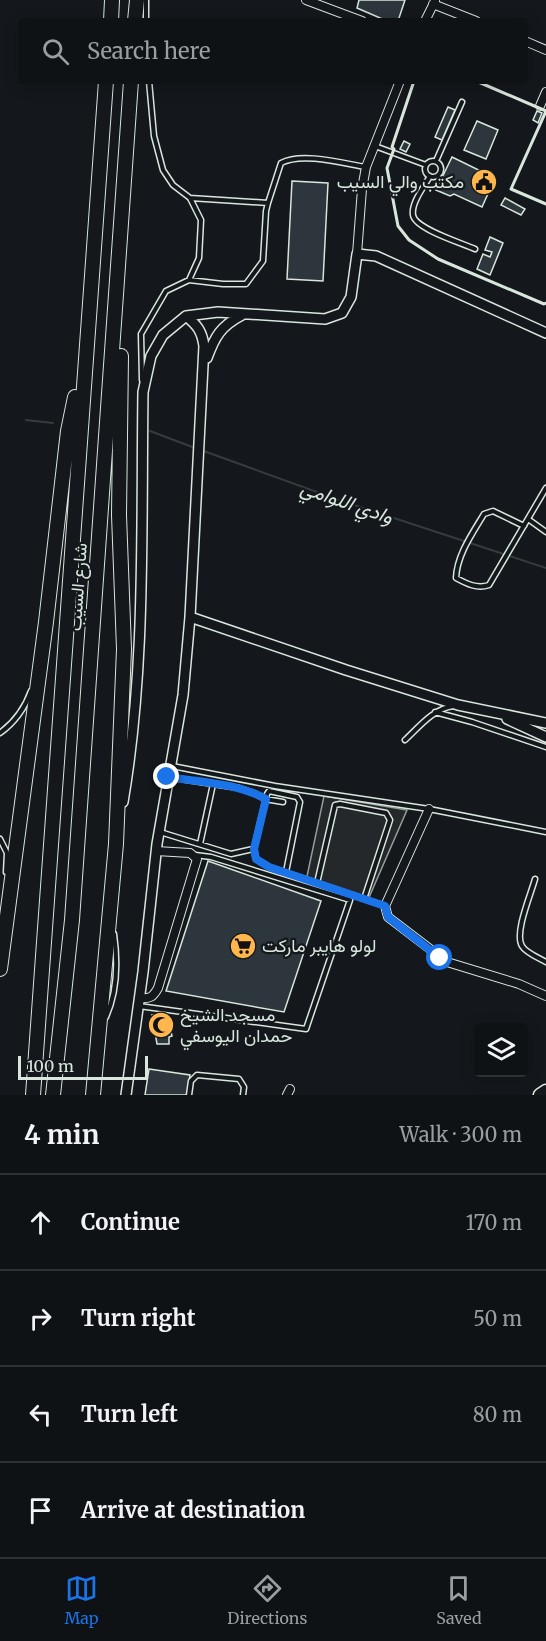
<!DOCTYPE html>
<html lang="en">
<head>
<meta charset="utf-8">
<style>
	:root { --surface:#0f1215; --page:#181b1e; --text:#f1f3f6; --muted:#9b9ea0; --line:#2f3234; --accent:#1a73e8 }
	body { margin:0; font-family:Merriweather,Vazirmatn,serif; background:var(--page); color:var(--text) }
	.controls { position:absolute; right:18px; bottom:18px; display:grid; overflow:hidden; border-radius:6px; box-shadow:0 3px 15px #0003 }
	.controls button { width:54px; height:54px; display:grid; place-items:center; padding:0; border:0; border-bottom:2px solid var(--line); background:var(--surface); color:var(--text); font:30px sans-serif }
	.scale { position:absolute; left:18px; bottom:15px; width:130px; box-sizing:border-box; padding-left:6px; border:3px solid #d8e6dc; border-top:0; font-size:16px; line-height:21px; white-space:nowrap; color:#d8e6dc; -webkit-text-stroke:4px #14181c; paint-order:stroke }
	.stop { position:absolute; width:18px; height:18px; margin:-14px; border:4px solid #1a73e8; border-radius:50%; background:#fff }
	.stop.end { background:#1a73e8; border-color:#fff; box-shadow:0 2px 6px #0008 }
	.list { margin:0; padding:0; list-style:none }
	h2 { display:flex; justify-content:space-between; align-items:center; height:78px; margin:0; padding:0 24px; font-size:26px }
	h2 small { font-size:20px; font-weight:400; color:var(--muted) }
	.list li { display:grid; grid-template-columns:39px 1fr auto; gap:18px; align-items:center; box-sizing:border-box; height:96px; padding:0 24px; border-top:2px solid var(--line) }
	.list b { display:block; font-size:22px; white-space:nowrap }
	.list em { font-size:20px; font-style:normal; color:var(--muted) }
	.icon { flex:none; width:33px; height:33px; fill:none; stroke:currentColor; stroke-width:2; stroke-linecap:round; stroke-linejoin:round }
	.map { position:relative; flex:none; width:546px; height:1095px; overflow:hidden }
	.search { position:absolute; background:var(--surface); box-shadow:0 3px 15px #0003; left:18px; right:18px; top:18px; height:66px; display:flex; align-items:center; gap:15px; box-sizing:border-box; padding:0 21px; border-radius:6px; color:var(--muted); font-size:22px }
	.sheet { height:462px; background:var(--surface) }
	nav { display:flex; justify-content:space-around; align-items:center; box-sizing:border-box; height:84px; border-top:2px solid var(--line); background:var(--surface); font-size:16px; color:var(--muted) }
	nav a { display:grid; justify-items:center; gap:3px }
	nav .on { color:var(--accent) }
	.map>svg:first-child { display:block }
</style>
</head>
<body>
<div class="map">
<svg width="546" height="1095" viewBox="0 0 546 1095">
	<rect width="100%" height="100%" fill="#14181c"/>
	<path fill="#24282b" stroke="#939e99" stroke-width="1.5" d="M 324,796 L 407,810 L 367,902 L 306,881 Z"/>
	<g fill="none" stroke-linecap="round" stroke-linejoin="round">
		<path stroke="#363b3e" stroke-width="2" d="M 26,420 L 53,423
			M 150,431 L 195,448
			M 201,450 L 339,500 L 546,568"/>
	</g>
	<path fill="#2c363c" stroke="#d8e6dc" stroke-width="1.5" d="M 359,0 L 405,0 L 398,21 L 387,21 L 357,8 Z
		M 448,107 L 455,110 L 442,140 L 435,137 Z
		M 537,111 L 542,113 L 538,123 L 533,120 Z
		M 477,121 L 498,130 L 486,159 L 464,150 Z
		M 404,141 L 410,144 L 406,152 L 400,149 Z
		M 452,157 L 495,178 L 482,207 L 454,194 L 450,196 L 436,190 Z
		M 292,181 L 328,183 L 323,281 L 287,279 Z
		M 505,198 L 525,209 L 521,215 L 501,205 Z
		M 490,237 L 503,243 L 490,275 L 477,269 L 483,254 L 490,257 L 492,252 L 485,250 Z
		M 208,861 L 321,901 L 284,1012 L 166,991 Z
		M 167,1013 L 172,1036 L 169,1037 L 169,1044 L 157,1044 L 152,1015 Z
		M 149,1069 L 190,1075 L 187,1095 L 145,1095 Z"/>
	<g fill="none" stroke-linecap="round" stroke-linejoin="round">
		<g stroke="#d8e6dc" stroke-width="7">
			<path id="service" d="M 146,21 L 146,0
				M 149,81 L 154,136 L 163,170 L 173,185 L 190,198 L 201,220 L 199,258 L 189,280
				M 375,146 L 426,165
				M425 169a8 8 0 1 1 16 0a8 8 0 1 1-16 0Z
				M 436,161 L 462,102
				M 430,176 C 424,187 411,203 413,215 C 415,229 462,243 475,249
				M 268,203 L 281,163 C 302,152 342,163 365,167
				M 142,380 L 141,334 L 166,291 L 189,280 L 223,284 L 246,284 L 263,261 L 266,211 L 268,203 L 190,198
				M 528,519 L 546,532
				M 524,526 L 493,511 L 484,514 C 472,534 457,555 456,578 C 467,584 477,589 489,585 L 546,488
				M 435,712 L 472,722 L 546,747
				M 0,733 C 15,722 25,708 31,691
				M 405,740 C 419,727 433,709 453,706
				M 172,766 L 275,786 L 429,809 L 546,832
				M 168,777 L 239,788 L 254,793 L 265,799 L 283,802
				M 160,832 L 231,854 L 253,849
				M 0,839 L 7,853 L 6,872
				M 200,844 L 213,784
				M 286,872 L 300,802 L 297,797 L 269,791 L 267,794 L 254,849 L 256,859 L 269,867 L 385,906
				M 535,879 C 531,894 514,933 522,946 C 526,953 539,958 546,962
				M 317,883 L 335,805 L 340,804 L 386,813 L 390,820 L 389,823 L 364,899
				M 139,1006 L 306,1029 L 350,900 L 211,857 L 195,855
				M 106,1017 C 118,990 118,962 114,934
				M 189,1095 L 191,1081 L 197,1075 L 239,1079 L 244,1087 L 243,1095"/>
		</g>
		<g stroke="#d8e6dc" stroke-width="10">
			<path id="minor" d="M 306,0 L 362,21
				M 433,4 L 476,21
				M 425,21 L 435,1
				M 525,41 L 546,50
				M 540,106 L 546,92
				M 357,254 L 362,189 L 366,167 L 400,81
				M 429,809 L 385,906 L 388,917 L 447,962 L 519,984 L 546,996
				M 140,998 C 150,999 153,997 158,988 L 197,859 L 190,853 L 156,851
				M 287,1095 L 290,1089"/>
		</g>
		<g stroke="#d8e6dc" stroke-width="12">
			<path id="tertiary" d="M 207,358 C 215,336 221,326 242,315
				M 190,617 L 346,670 L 458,705 L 546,723
				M 507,719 L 546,737
				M 123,802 C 146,668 141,528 143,392 L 151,356 L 163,335 L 186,316 L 218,312 L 325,319 L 342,313 L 351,297 L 357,254 L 376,256 L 546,333
				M 126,1095 L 143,972 L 157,844 L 183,695 L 190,617 L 204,346 C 202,331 197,325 186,316"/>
		</g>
		<g stroke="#d8e6dc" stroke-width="15">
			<path id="primary" d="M 540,1095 L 546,1091"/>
		</g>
		<g stroke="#d8e6dc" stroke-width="16">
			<path id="trunk" d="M 111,21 L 112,0
				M 135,21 L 137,0
				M 0,969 L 46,622 L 68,431 L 75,397
				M 33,1095 L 106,81
				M 53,1095 L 72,920 L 131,81
				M 93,1095 L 116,844 L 124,649 L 119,515 L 121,356"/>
		</g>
		<use href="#service" stroke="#14181c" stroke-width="4"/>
		<use href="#minor" stroke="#14181c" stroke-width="8"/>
		<use href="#tertiary" stroke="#14181c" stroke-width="9"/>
		<use href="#primary" stroke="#14181c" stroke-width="12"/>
		<use href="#trunk" stroke="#14181c" stroke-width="14"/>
		<path stroke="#d8e6dc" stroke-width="3" d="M 414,81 L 392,147 L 394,149 L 387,168 L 398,226 L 409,240 L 438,259 L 544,304 L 546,303
			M 476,81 L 546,111 L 511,189 L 546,204"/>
	</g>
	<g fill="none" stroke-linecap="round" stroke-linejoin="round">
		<path stroke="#1a73e8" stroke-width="8" d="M 167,777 C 200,782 237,783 266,799 L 254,849 L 256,859 L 269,867 L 385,906 L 388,917 L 440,958"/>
	</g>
	<defs>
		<g id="civic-disc" transform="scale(1.35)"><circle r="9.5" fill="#ffb74d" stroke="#14181c"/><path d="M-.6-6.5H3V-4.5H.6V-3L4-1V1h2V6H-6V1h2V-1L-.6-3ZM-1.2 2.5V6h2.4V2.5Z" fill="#111"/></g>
		<g id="supermarket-disc" transform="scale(1.35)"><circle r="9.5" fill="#ffb74d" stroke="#14181c"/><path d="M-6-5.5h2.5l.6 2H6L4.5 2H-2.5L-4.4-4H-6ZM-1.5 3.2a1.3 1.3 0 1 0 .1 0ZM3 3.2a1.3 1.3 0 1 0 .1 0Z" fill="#111"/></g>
		<g id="mosque-disc" transform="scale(1.35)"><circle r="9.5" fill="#ffb74d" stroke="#14181c"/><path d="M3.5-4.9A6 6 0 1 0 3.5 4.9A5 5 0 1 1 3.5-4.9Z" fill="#111"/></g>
	</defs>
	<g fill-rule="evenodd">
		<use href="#civic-disc" x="484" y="182"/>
		<use href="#supermarket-disc" x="243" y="946"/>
		<use href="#mosque-disc" x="161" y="1025"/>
	</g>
	<g text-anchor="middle" stroke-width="4.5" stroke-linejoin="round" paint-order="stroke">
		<g font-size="18" fill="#d8e6dc" stroke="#14181c" text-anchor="start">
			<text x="464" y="188" text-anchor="end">مكتب والي السيب</text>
			<text x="262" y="952">لولو هايبر ماركت</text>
			<text x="180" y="1021">مسجد الشيخ<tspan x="180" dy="21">حمدان اليوسفي</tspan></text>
		</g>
		<g font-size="18" fill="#d8e6dc" stroke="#14181c">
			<text transform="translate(78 587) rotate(-86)" y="6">شارع السيب</text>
		</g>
		<g font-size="20" font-style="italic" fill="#d8e6dc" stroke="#14181c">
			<text transform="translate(347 502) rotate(19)" y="7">وادي اللوامي</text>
		</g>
	</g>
</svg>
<div class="controls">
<button><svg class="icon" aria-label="layers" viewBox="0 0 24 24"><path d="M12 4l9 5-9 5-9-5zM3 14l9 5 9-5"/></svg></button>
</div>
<div class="scale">100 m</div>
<div class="stop" style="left:440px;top:958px"></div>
<div class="stop end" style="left:167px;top:777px"></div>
<div class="search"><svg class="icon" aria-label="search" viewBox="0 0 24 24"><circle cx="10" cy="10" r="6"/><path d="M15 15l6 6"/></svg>Search here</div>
</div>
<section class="sheet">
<h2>4 min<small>Walk · 300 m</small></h2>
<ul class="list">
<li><svg class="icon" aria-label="ahead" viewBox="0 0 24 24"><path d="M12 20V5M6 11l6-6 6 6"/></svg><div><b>Continue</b></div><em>170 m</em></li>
<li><svg class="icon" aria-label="right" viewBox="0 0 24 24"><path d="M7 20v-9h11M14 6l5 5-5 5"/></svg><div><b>Turn right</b></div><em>50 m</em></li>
<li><svg class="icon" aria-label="left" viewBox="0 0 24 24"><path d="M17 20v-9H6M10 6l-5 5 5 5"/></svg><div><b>Turn left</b></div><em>80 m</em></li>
<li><svg class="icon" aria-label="arrive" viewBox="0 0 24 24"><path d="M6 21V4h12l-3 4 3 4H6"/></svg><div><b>Arrive at destination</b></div></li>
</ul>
</section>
<nav>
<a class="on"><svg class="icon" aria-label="map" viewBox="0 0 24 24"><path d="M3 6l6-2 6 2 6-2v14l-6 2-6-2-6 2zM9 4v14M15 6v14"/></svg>Map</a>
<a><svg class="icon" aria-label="directions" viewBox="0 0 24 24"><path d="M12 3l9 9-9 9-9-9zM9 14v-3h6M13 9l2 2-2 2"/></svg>Directions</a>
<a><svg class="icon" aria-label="saved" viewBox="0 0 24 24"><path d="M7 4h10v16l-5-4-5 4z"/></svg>Saved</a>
</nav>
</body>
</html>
